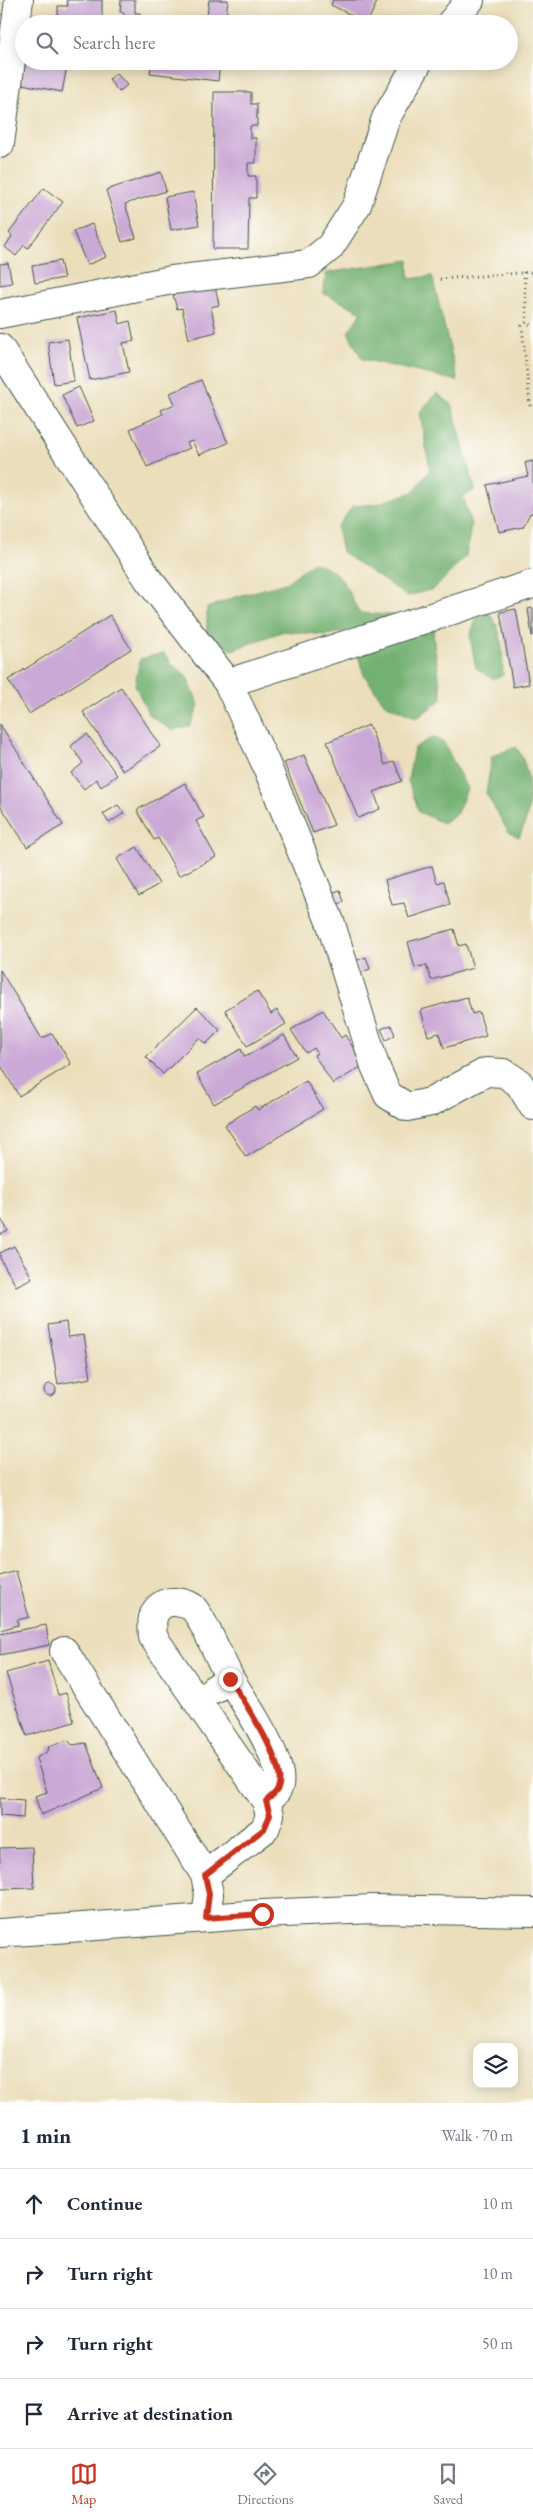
<!DOCTYPE html>
<html lang="en">
<head>
<meta charset="utf-8">
<style>
	:root { --surface:#fff; --page:#f2f2f3; --text:#1f2937; --muted:#747a83; --line:#e0e1e3; --accent:#c8321e }
	body { margin:0; font-family:"EB Garamond",serif; background:var(--page); color:var(--text) }
	.controls { position:absolute; right:15px; bottom:15px; display:grid; overflow:hidden; border-radius:10px; box-shadow:0 2px 12px #0003 }
	.controls button { width:45px; height:45px; display:grid; place-items:center; padding:0; border:0; border-bottom:1px solid var(--line); background:var(--surface); color:var(--text); font:25px sans-serif }
	.stop { position:absolute; width:15px; height:15px; margin:-11px; border:4px solid #c8321e; border-radius:50%; background:#fff }
	.stop.end { background:#c8321e; border-color:#fff; box-shadow:0 1px 5px #0008 }
	.list { margin:0; padding:0; list-style:none }
	h2 { display:flex; justify-content:space-between; align-items:center; height:65px; margin:0; padding:0 20px; font-size:21px }
	h2 small { font-size:16px; font-weight:400; color:var(--muted) }
	.list li { display:grid; grid-template-columns:32px 1fr auto; gap:15px; align-items:center; box-sizing:border-box; height:70px; padding:0 20px; border-top:1px solid var(--line) }
	.list b { display:block; font-size:19px; white-space:nowrap }
	.list em { font-size:16px; font-style:normal; color:var(--muted) }
	.icon { flex:none; width:28px; height:28px; fill:none; stroke:currentColor; stroke-width:2; stroke-linecap:round; stroke-linejoin:round }
	.map { position:relative; flex:none; width:533px; height:2103px; overflow:hidden }
	.search { position:absolute; background:var(--surface); box-shadow:0 2px 12px #0003; left:15px; right:15px; top:15px; height:55px; display:flex; align-items:center; gap:12px; box-sizing:border-box; padding:0 18px; border-radius:28px; color:var(--muted); font-size:19px }
	.sheet { height:345px; background:var(--surface) }
	nav { display:flex; justify-content:space-around; align-items:center; box-sizing:border-box; height:70px; border-top:1px solid var(--line); background:var(--surface); font-size:14px; color:var(--muted) }
	nav a { display:grid; justify-items:center; gap:2px }
	nav .on { color:var(--accent) }
	.map>svg:first-child { display:block }
</style>
</head>
<body>
<div class="map">
<svg width="533" height="2103" viewBox="0 0 533 2103">
	<rect width="100%" height="100%" fill="#fdfcf7"/>
	<filter id="ink" filterUnits="userSpaceOnUse"><feTurbulence type="fractalNoise" baseFrequency=".02" numOctaves="2"/><feDisplacementMap in="SourceGraphic" scale="10" xChannelSelector="R" yChannelSelector="G"/><feConvolveMatrix kernelMatrix="1 2 1 2 8 2 1 2 1" color-interpolation-filters="sRGB"/></filter>
	<filter id="wash" filterUnits="userSpaceOnUse"><feTurbulence type="fractalNoise" baseFrequency=".0096" numOctaves="4" result="noise"/><feDisplacementMap in="SourceGraphic" scale="20" xChannelSelector="R" yChannelSelector="G"/><feGaussianBlur stdDeviation="1.12" result="paint"/><feColorMatrix in="noise" values="0 0 0 0 0 0 0 0 0 0 0 0 0 0 0 0 0 1.4 0 .05"/><feComposite in="paint" operator="in"/></filter>
	<g filter="url(#wash)">
		<rect width="100%" height="100%" fill="#ebdebb"/>
		<path fill="#73b172" stroke="#497753" d="M 409,260 L 409,279 L 432,276 L 458,381 L 362,359 L 348,332 L 362,312 L 323,293 L 326,273 Z
			M 437,393 L 452,405 L 475,490 L 463,496 L 471,525 L 466,556 L 434,589 L 407,596 L 342,552 L 337,527 L 353,506 L 376,504 L 413,492 L 430,470 L 420,412 Z
			M 313,562 C 343,571 346,587 359,613 L 406,616 L 437,624 L 433,636 L 442,699 L 417,718 L 385,704 L 364,675 L 350,630 L 326,635 L 284,631 L 232,650 L 207,633 L 207,608 L 235,597 L 286,583 Z
			M 488,612 C 504,630 502,651 503,675 L 493,679 L 476,668 L 470,637 L 476,619 Z
			M 164,653 L 172,665 L 186,675 L 199,705 L 190,726 L 172,730 L 149,715 L 135,685 L 140,659 Z
			M 434,737 L 444,743 L 467,789 L 457,813 L 443,823 L 419,812 L 408,781 L 414,748 Z
			M 516,747 C 533,771 533,811 519,837 L 509,833 L 486,793 L 492,756 Z"/>
		<g id="blocks">
			<path fill="#cba9d6" d="M 67,0 L 102,0 L 102,24 L 58,24 L 58,6 L 68,6 Z
				M 121,0 L 135,0 L 135,13 L 140,13 L 140,24 L 124,24 L 124,13 L 120,12 Z
				M 209,0 L 228,0 L 225,24 L 206,24 Z
				M 333,0 L 374,0 L 377,2 L 367,23 L 331,5 Z
				M 26,61 L 68,61 L 62,92 L 22,84 Z
				M 152,61 L 201,65 L 201,61 L 220,61 L 218,81 L 150,73 Z
				M 116,73 L 127,85 L 119,92 L 109,80 Z
				M 214,92 L 251,92 L 251,104 L 257,104 L 257,126 L 250,126 L 250,138 L 256,138 L 256,163 L 248,163 L 248,176 L 256,176 L 256,198 L 249,198 L 248,249 L 213,249 Z
				M 161,172 L 166,191 L 125,204 L 136,238 L 122,242 L 106,190 Z
				M 44,188 L 63,202 L 28,248 L 24,245 L 16,256 L 5,247 L 12,236 L 9,233 Z
				M 193,192 L 199,225 L 171,230 L 165,197 Z
				M 92,224 L 106,257 L 87,265 L 73,231 Z
				M 60,261 L 64,278 L 35,283 L 32,266 Z
				M 8,263 L 12,283 L 0,285 L 0,264 Z
				M 215,286 L 219,305 L 211,307 L 216,332 L 189,339 L 182,308 L 177,309 L 173,295 Z
				M 117,310 L 120,324 L 130,321 L 134,341 L 123,343 L 129,372 L 90,380 L 77,318 Z
				M 68,339 L 74,381 L 54,384 L 48,342 Z
				M 201,380 L 228,443 L 199,455 L 192,441 L 187,443 L 190,448 L 147,467 L 130,429 L 163,414 L 161,410 L 175,404 L 170,393 Z
				M 79,387 L 94,421 L 77,428 L 62,395 Z
				M 533,461 L 533,514 L 530,513 L 523,527 L 499,532 L 487,485 L 528,476 L 525,463 Z
				M 533,608 L 533,636 L 532,636 L 528,609 Z
				M 516,609 L 529,684 L 513,687 L 500,612 Z
				M 110,615 L 131,649 L 29,714 L 8,680 Z
				M 121,687 L 161,746 L 123,771 L 83,712 Z
				M 0,724 L 63,825 L 27,847 L 0,805 Z
				M 369,725 L 385,765 L 394,761 L 402,781 L 374,792 L 380,809 L 358,818 L 327,742 Z
				M 87,734 L 117,775 L 101,787 L 96,779 L 84,789 L 71,773 L 83,763 L 71,746 Z
				M 304,755 L 334,825 L 313,833 L 284,763 Z
				M 185,783 L 204,817 L 196,821 L 216,857 L 179,876 L 158,838 L 154,840 L 137,810 Z
				M 118,805 L 124,813 L 109,823 L 103,814 Z
				M 137,847 L 159,884 L 139,896 L 117,859 Z
				M 432,866 L 437,883 L 444,881 L 450,905 L 409,918 L 404,903 L 392,905 L 385,880 Z
				M 340,890 L 344,902 L 335,905 L 331,893 Z
				M 454,929 L 459,946 L 466,944 L 473,968 L 431,980 L 426,965 L 415,968 L 408,942 Z
				M 366,957 L 370,969 L 360,973 L 355,961 Z
				M 0,970 L 42,1039 L 52,1033 L 71,1064 L 19,1096 L 0,1064 Z
				M 257,991 L 271,1014 L 277,1010 L 286,1024 L 247,1046 L 225,1010 Z
				M 467,997 L 472,1014 L 479,1012 L 486,1036 L 444,1048 L 439,1033 L 428,1036 L 421,1010 Z
				M 197,1007 L 220,1030 L 206,1044 L 199,1038 L 163,1074 L 146,1057 Z
				M 323,1010 L 341,1038 L 345,1035 L 364,1065 L 333,1084 L 314,1055 L 317,1053 L 314,1048 L 306,1053 L 291,1030 Z
				M 391,1025 L 395,1035 L 386,1040 L 381,1029 Z
				M 284,1035 L 297,1057 L 214,1104 L 197,1074 L 241,1049 L 245,1057 Z
				M 306,1081 L 323,1109 L 246,1157 L 225,1125 L 255,1106 L 258,1110 Z
				M 0,1217 L 8,1231 L 0,1235 Z
				M 14,1246 L 32,1278 L 16,1286 L 0,1258 L 0,1253 Z
				M 66,1322 L 68,1337 L 84,1335 L 91,1378 L 58,1384 L 48,1325 Z
				M44 1390a6 6 0 1 1 12 0a6 6 0 1 1-12 0Z
				M 16,1571 L 29,1617 L 17,1620 L 18,1625 L 0,1630 L 0,1576 Z
				M 46,1625 L 49,1645 L 0,1655 L 0,1634 Z
				M 48,1661 L 58,1695 L 66,1693 L 74,1722 L 27,1736 L 6,1673 Z
				M 68,1740 L 72,1745 L 86,1743 L 103,1788 L 41,1815 L 35,1796 L 47,1792 L 36,1758 L 48,1751 L 49,1746 Z
				M 0,1798 L 24,1800 L 23,1818 L 0,1816 Z
				M 32,1847 L 34,1888 L 0,1889 L 0,1848 Z"/>
		</g>
	</g>
	<g filter="url(#ink)">
		<use href="#blocks" fill-opacity="0" stroke="#3e5548" stroke-width="1"/>
		<g fill="none" stroke-linecap="round" stroke-linejoin="round">
			<g stroke="#3e5548" stroke-width="30">
				<path id="minor" d="M 450,24 L 470,0
					M 0,144 L 19,0
					M 0,314 L 172,280 L 309,264 L 330,247 L 357,205 L 386,118 L 419,61
					M 0,348 L 148,579 L 228,683 L 533,584
					M 228,683 L 265,762 L 331,924 L 375,1066 L 388,1095 L 407,1107 L 431,1102 L 486,1072 L 504,1073 L 519,1083 L 533,1106
					M 64,1651 L 205,1875 L 209,1894 L 206,1918
					M 214,1689 L 230,1679 C 242,1699 291,1769 277,1790 C 275,1794 269,1798 266,1801
					M 205,1875 L 265,1829 L 270,1815 L 266,1801 L 153,1637 C 152,1625 150,1613 162,1605 C 170,1600 184,1602 192,1607 C 200,1613 224,1667 230,1679
					M 0,1933 L 262,1914 L 373,1909 L 533,1912"/>
			</g>
			<path stroke="#3e5548" stroke-width="3" stroke-dasharray="1 4" stroke-linecap="butt" d="M 524,272 L 527,322
				M 440,279 L 533,272
				M 530,406 L 522,326 L 527,322 L 533,327"/>
			<use href="#minor" stroke="#fff" stroke-width="28"/>
		</g>
	</g>
	<g fill="none" stroke-linecap="round" stroke-linejoin="round" filter="url(#ink)">
		<path stroke="#c8321e" stroke-width="6" d="M 230,1679 C 242,1699 291,1769 277,1790 C 275,1794 269,1798 266,1801 L 270,1815 L 264,1829 L 205,1875 L 209,1894 L 206,1918 L 262,1914"/>
	</g>
</svg>
<div class="controls">
<button><svg class="icon" aria-label="layers" viewBox="0 0 24 24"><path d="M12 4l9 5-9 5-9-5zM3 14l9 5 9-5"/></svg></button>
</div>
<div class="stop" style="left:262px;top:1914px"></div>
<div class="stop end" style="left:230px;top:1679px"></div>
<div class="search"><svg class="icon" aria-label="search" viewBox="0 0 24 24"><circle cx="10" cy="10" r="6"/><path d="M15 15l6 6"/></svg>Search here</div>
</div>
<section class="sheet">
<h2>1 min<small>Walk · 70 m</small></h2>
<ul class="list">
<li><svg class="icon" aria-label="ahead" viewBox="0 0 24 24"><path d="M12 20V5M6 11l6-6 6 6"/></svg><div><b>Continue</b></div><em>10 m</em></li>
<li><svg class="icon" aria-label="right" viewBox="0 0 24 24"><path d="M7 20v-9h11M14 6l5 5-5 5"/></svg><div><b>Turn right</b></div><em>10 m</em></li>
<li><svg class="icon" aria-label="right" viewBox="0 0 24 24"><path d="M7 20v-9h11M14 6l5 5-5 5"/></svg><div><b>Turn right</b></div><em>50 m</em></li>
<li><svg class="icon" aria-label="arrive" viewBox="0 0 24 24"><path d="M6 21V4h12l-3 4 3 4H6"/></svg><div><b>Arrive at destination</b></div></li>
</ul>
</section>
<nav>
<a class="on"><svg class="icon" aria-label="map" viewBox="0 0 24 24"><path d="M3 6l6-2 6 2 6-2v14l-6 2-6-2-6 2zM9 4v14M15 6v14"/></svg>Map</a>
<a><svg class="icon" aria-label="directions" viewBox="0 0 24 24"><path d="M12 3l9 9-9 9-9-9zM9 14v-3h6M13 9l2 2-2 2"/></svg>Directions</a>
<a><svg class="icon" aria-label="saved" viewBox="0 0 24 24"><path d="M7 4h10v16l-5-4-5 4z"/></svg>Saved</a>
</nav>
</body>
</html>
